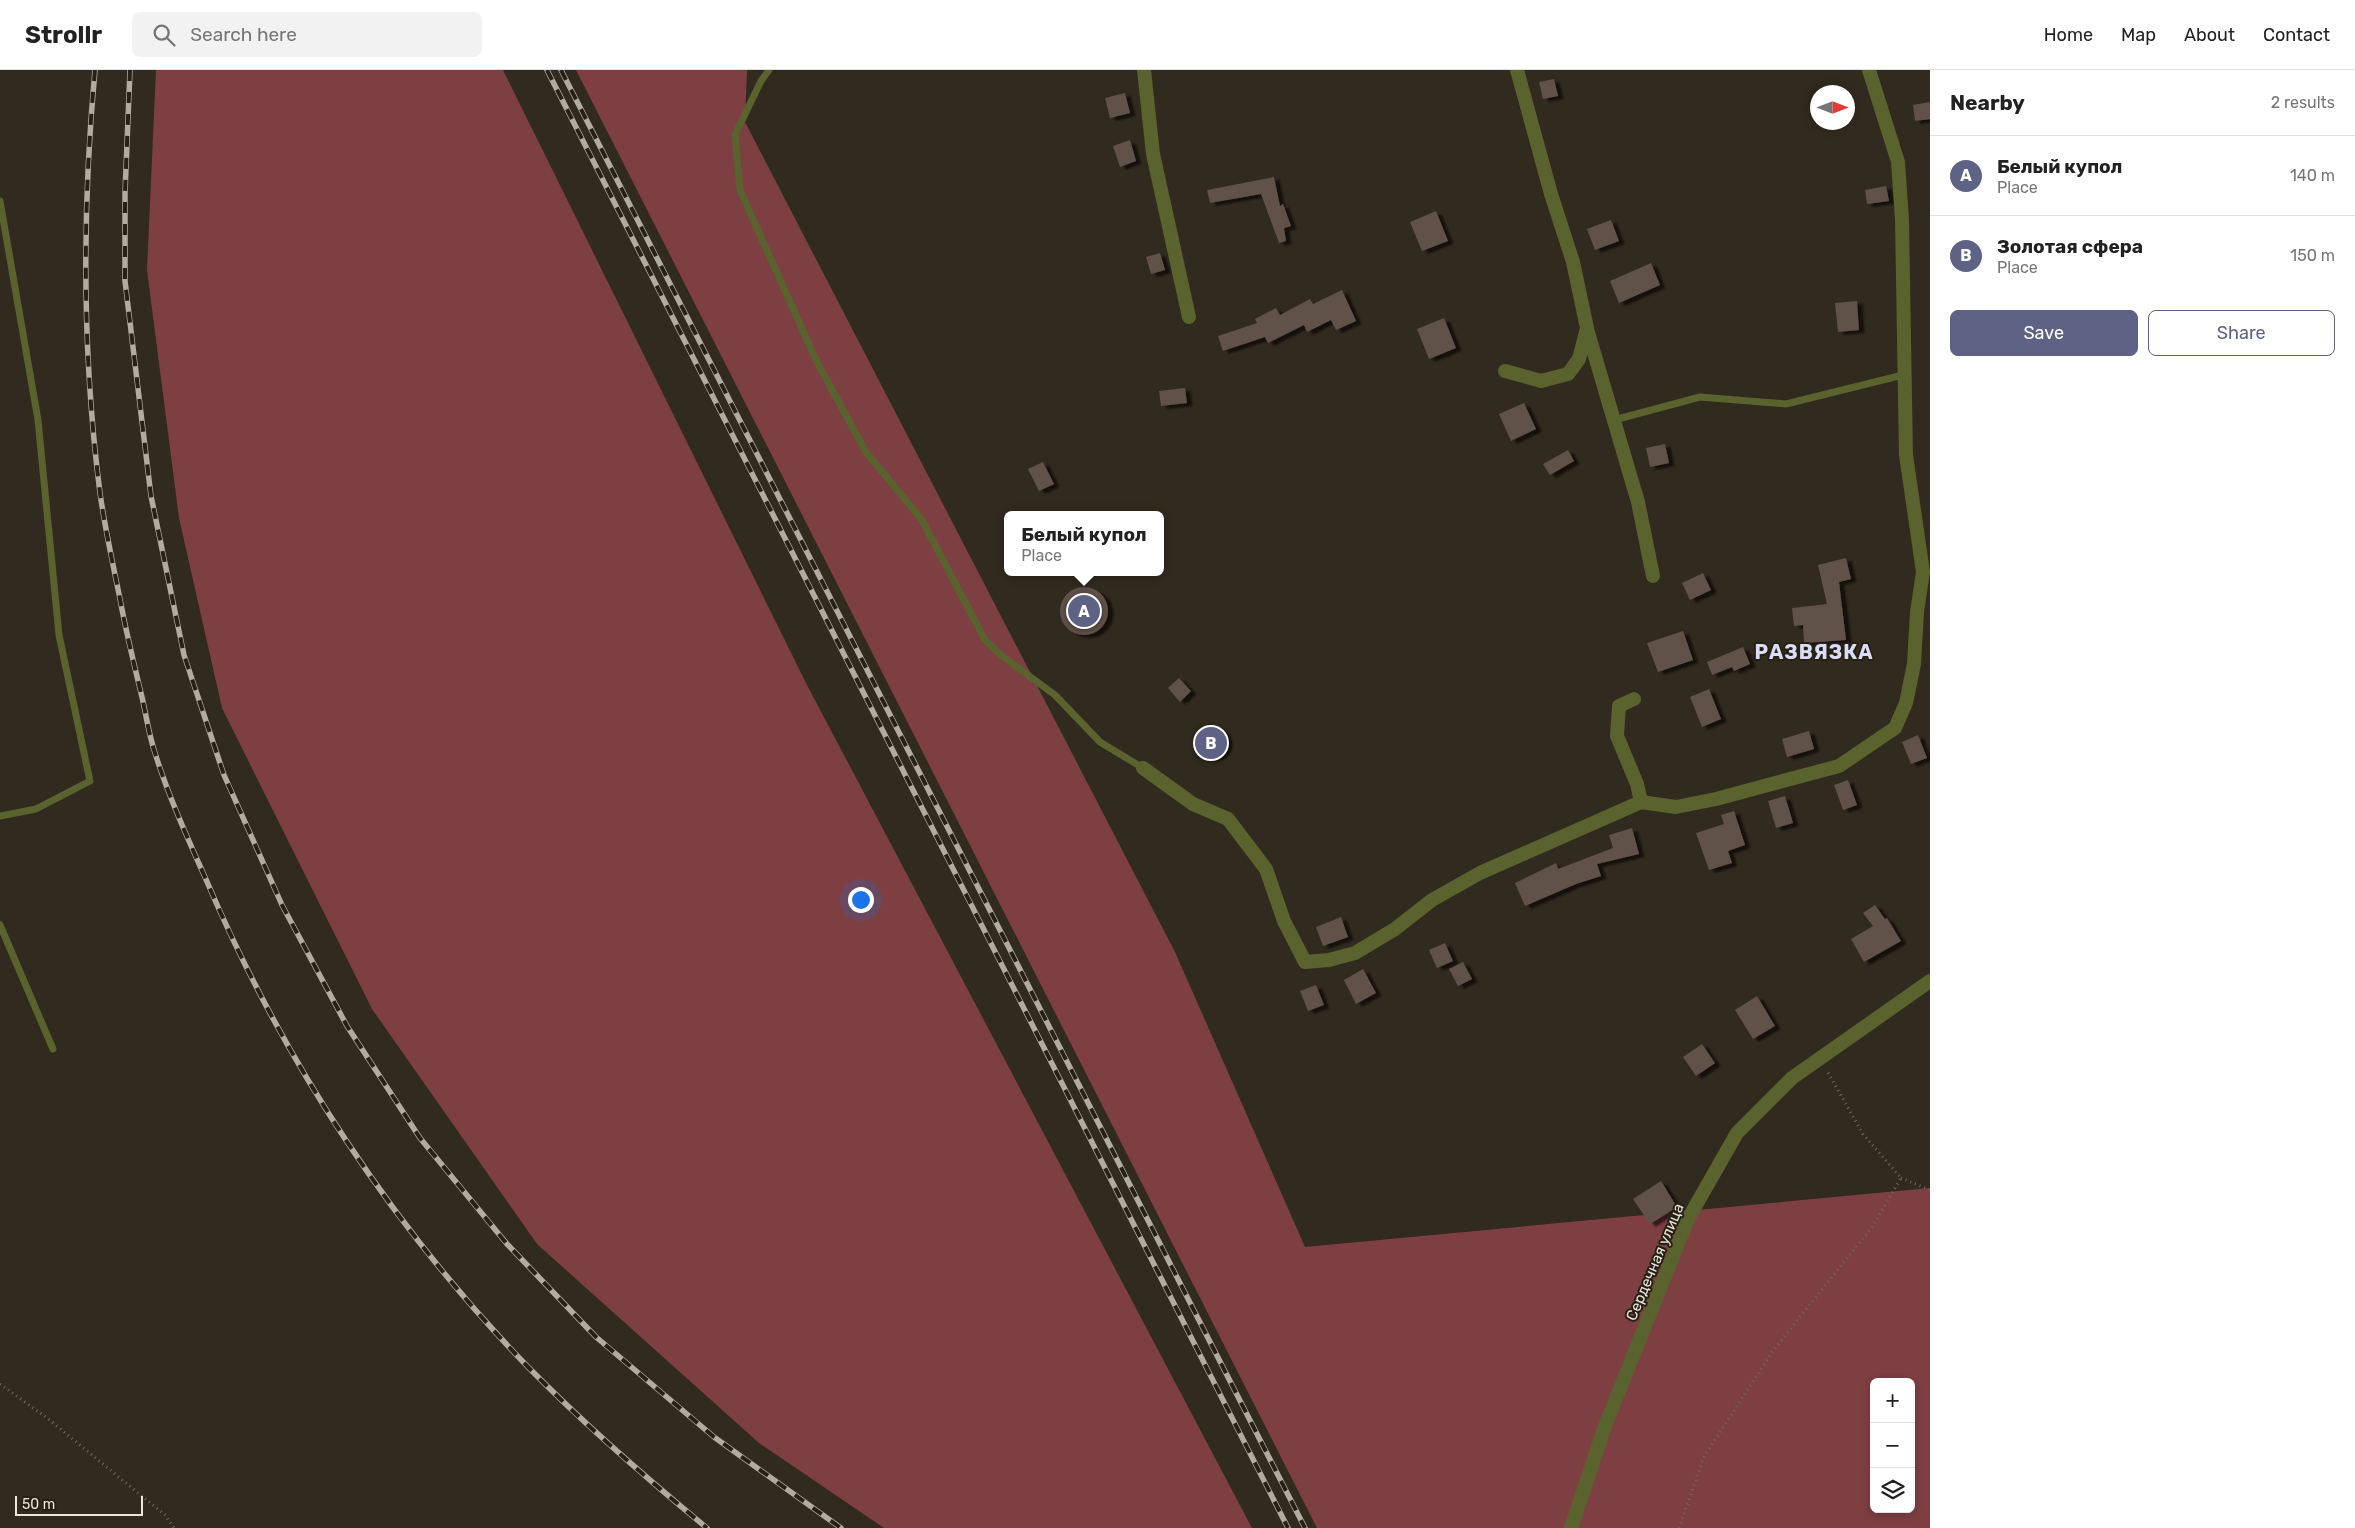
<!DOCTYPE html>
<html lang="en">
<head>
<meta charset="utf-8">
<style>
	:root { --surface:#fff; --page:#f2f2f2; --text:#222; --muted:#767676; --line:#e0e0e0; --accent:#5e6284 }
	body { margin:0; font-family:Rubik,sans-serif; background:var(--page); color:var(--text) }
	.controls { position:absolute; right:15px; bottom:15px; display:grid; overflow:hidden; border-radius:8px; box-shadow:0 2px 8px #0003 }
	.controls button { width:45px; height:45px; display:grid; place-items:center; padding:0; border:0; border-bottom:1px solid var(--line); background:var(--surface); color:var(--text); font:25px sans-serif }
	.compass { position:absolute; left:1810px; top:15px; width:45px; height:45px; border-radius:50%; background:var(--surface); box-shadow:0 2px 8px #0003; rotate:90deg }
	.scale { position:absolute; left:15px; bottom:12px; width:128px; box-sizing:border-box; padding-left:5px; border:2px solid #eae5dd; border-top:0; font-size:14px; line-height:18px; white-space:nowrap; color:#eae5dd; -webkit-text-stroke:4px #272114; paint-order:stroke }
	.you { position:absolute; left:860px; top:829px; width:18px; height:18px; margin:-12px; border:4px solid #fff; border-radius:50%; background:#1a73e8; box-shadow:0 0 0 8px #1a73e833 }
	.badge { display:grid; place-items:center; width:32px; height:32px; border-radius:50%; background:var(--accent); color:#fff; font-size:16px; font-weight:700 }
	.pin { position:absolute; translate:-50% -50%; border:2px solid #fff; box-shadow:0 1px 5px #0006 }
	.popup { position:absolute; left:1004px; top:441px; width:160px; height:65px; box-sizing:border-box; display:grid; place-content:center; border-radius:8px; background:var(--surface); filter:drop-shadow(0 1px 4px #0005); font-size:16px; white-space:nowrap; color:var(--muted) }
	.popup b { font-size:19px; color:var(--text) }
	.popup::after { content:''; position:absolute; left:50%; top:100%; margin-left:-10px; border:10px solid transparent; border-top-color:var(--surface) }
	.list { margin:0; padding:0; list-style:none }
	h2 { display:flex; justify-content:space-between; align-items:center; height:65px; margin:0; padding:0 20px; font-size:21px }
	h2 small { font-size:16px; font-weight:400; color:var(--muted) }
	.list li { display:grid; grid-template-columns:32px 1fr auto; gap:15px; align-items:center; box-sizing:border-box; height:80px; padding:0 20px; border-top:1px solid var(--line) }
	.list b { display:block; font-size:19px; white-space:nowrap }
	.list p { margin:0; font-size:16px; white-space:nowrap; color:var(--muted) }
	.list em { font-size:16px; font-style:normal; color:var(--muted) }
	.actions { display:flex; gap:10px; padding:15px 20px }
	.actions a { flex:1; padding:11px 0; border:1px solid var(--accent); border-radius:8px; text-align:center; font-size:18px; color:var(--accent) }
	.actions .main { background:var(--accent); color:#fff }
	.icon { flex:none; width:28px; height:28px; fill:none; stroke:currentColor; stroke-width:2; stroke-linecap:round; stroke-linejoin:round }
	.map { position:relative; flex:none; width:1930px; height:1458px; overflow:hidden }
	header { display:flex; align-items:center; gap:30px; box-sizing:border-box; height:70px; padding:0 25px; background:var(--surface); border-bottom:1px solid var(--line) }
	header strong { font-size:24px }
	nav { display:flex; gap:28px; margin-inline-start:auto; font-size:18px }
	.search { width:350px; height:45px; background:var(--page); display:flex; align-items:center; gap:12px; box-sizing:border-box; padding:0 18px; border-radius:8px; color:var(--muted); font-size:19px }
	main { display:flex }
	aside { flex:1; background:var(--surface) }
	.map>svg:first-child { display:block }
</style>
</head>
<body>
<header>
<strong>Strollr</strong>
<div class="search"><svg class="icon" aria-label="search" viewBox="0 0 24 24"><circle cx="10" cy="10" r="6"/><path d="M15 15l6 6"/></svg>Search here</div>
<nav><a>Home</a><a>Map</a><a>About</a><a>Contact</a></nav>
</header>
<main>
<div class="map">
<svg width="1930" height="1458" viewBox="0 0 1930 1458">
	<defs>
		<filter id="shadow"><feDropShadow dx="5.5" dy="3" stdDeviation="1" flood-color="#0009"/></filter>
	</defs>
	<rect width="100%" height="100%" fill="#312a1e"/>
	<path fill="#7d3f42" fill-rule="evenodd" d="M 156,0 L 503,0 L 807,615 L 1252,1458 L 884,1458 L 759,1373 L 537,1174 L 372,939 L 222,638 L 179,448 L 147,200 Z
		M 576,0 L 747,0 L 745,52 L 1175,882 L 1305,1177 L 1930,1118 L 1930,1458 L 1317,1458 ZM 1874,1312 L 1911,1312 L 1911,1439 L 1874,1439 Z"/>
	<path fill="#605149" filter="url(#shadow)" d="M 1554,9 L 1558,26 L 1543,29 L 1539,12 Z
		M 1125,23 L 1130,43 L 1110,48 L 1105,28 Z
		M 1930,32 L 1930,49 L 1915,51 L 1913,35 Z
		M 1130,70 L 1136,91 L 1120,97 L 1113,76 Z
		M 1274,107 L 1280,136 L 1283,134 L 1291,156 L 1284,158 L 1286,171 L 1279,173 L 1261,124 L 1210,133 L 1207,120 Z
		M 1886,116 L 1889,131 L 1867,134 L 1865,120 Z
		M 1436,141 L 1448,171 L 1422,181 L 1410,152 Z
		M 1611,150 L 1619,171 L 1595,180 L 1587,159 Z
		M 1160,183 L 1165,200 L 1151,204 L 1146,187 Z
		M 1651,193 L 1660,215 L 1619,233 L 1610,211 Z
		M 1342,220 L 1356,251 L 1336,260 L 1331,250 L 1307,262 L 1304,255 L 1268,273 L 1265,267 L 1223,281 L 1218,266 L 1257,253 L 1255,249 L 1276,238 L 1280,245 L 1310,229 L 1313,234 Z
		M 1857,231 L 1859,260 L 1838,262 L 1835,233 Z
		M 1444,248 L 1456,278 L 1429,289 L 1417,259 Z
		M 1185,318 L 1187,333 L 1161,336 L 1159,321 Z
		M 1524,333 L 1536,359 L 1511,371 L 1499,344 Z
		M 1665,374 L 1669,393 L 1650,397 L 1646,378 Z
		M 1568,380 L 1574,391 L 1550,405 L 1543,394 Z
		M 1043,392 L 1054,414 L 1039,421 L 1028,399 Z
		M 1846,488 L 1851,509 L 1839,512 L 1846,570 L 1804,573 L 1803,555 L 1794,556 L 1792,538 L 1827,534 L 1818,495 Z
		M 1703,503 L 1711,520 L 1690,530 L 1682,513 Z
		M1060 541a24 24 0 1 1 48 0a24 24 0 1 1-48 0Z
		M 1683,561 L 1693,590 L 1658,602 L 1647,573 Z
		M 1743,577 L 1750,594 L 1734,601 L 1732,597 L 1712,605 L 1707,592 Z
		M 1179,608 L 1191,621 L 1180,632 L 1168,618 Z
		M 1709,619 L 1721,649 L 1702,657 L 1690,627 Z
		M1195 672a16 16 0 1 1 32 0a16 16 0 1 1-32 0Z
		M 1809,661 L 1814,679 L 1787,687 L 1782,669 Z
		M 1918,665 L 1927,688 L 1911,694 L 1902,672 Z
		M 1848,710 L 1857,735 L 1843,740 L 1834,715 Z
		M 1785,726 L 1793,753 L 1776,758 L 1768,731 Z
		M 1734,741 L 1745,775 L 1728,781 L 1732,793 L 1709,800 L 1696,763 L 1724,754 L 1721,745 Z
		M 1632,758 L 1639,784 L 1597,794 L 1601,806 L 1576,814 L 1525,836 L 1515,813 L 1556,793 L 1558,799 L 1613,778 L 1609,765 Z
		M 1875,835 L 1885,849 L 1887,848 L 1901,871 L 1864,892 L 1851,869 L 1873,856 L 1863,843 Z
		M 1341,847 L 1348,867 L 1323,876 L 1316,857 Z
		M 1445,873 L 1453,891 L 1437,898 L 1429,880 Z
		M 1463,892 L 1472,909 L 1458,916 L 1449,899 Z
		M 1363,899 L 1376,923 L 1356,934 L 1344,910 Z
		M 1316,915 L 1324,935 L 1308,941 L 1300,921 Z
		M 1757,926 L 1775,956 L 1753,969 L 1735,940 Z
		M 1702,974 L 1715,993 L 1696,1006 L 1683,987 Z
		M 1661,1111 L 1677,1137 L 1650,1154 L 1633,1129 Z"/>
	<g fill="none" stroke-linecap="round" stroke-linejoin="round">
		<path stroke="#706a5f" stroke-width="3" stroke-dasharray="1 4" stroke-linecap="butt" d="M 1901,1108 L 1930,1120
			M 0,1314 L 47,1348 L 165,1445 L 174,1458
			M 1679,1458 L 1704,1387 L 1772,1282 L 1872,1157 L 1901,1108 L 1863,1064 L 1827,1001"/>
		<path stroke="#5a622e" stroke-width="7" d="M 769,0 L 761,11 L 735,65 L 740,120 L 817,292 L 866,382 L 922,450 L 985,570 L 1002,586 L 1055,625 L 1100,672 L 1143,698
			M 0,131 L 38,350 L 59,565 L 90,711 L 36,739 L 0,746
			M 1614,350 L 1700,327 L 1786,334 L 1903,305
			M 0,855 L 53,979"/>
		<path stroke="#5a622e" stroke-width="14" d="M 1144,0 L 1153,84 L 1189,247
			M 1587,259 L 1638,432 L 1653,506
			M 1505,301 L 1541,311 L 1568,304 L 1579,289 L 1587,258 L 1573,192 L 1551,124 L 1517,0
			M 1634,629 L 1619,636 L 1617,666 L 1637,714 L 1641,732
			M 1143,698 L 1193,734 L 1228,749 L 1266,799 L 1284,851 L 1305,892 L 1329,890 L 1355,883 L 1395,859 L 1432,830 L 1480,803 L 1641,732 L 1676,737 L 1716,729 L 1839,696 L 1895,658 L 1906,633 L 1914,594 L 1917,542 L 1923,502 L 1906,385 L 1902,150 L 1898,92 L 1869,0
			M 1571,1458 L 1605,1356 L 1688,1149 L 1737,1063 L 1792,1008 L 1930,911"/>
		<g stroke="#b1aba2" stroke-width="5.5">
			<path id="rail" d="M 95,0 C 82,141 82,283 100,423 C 105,459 113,494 120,529 C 126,562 134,594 142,627 C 146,645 149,665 155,683 C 169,728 189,771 208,814 C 284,992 393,1158 528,1297 C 584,1354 645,1407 707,1458
				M 130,0 L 125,123 L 125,211 L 151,426 L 184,585 L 224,705 L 282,835 L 347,956 L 420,1068 L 507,1174 L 596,1267 L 714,1367 L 841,1458
				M 547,0 L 1288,1458
				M 561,0 L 1305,1458"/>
		</g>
		<use href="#rail" stroke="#272114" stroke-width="4" stroke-dasharray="11" stroke-linecap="butt"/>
	</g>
	<g text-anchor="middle" stroke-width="4" stroke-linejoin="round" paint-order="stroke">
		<g font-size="15" fill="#eae5dd" stroke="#272114">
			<text transform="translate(1655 1192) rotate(-67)" y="5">Сердечная улица</text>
		</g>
		<g font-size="20" font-weight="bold" letter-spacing="1" fill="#d9ddfa" stroke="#272114">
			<text x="1814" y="589">РАЗВЯЗКА</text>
		</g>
	</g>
</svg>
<div class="controls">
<button>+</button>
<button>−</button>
<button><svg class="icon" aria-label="layers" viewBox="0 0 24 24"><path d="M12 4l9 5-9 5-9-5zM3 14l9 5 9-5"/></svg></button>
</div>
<svg class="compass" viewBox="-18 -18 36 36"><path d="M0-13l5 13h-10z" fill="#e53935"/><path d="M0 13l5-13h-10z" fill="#767676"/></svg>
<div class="scale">50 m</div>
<div class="you"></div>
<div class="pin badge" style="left:1084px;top:541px">A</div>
<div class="popup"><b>Белый купол</b>Place</div>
<div class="pin badge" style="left:1211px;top:673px">B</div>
</div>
<aside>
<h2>Nearby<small>2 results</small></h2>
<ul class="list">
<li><span class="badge">A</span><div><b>Белый купол</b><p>Place</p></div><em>140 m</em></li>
<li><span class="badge">B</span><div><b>Золотая сфера</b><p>Place</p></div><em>150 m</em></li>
</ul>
<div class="actions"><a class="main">Save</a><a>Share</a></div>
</aside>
</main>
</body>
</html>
